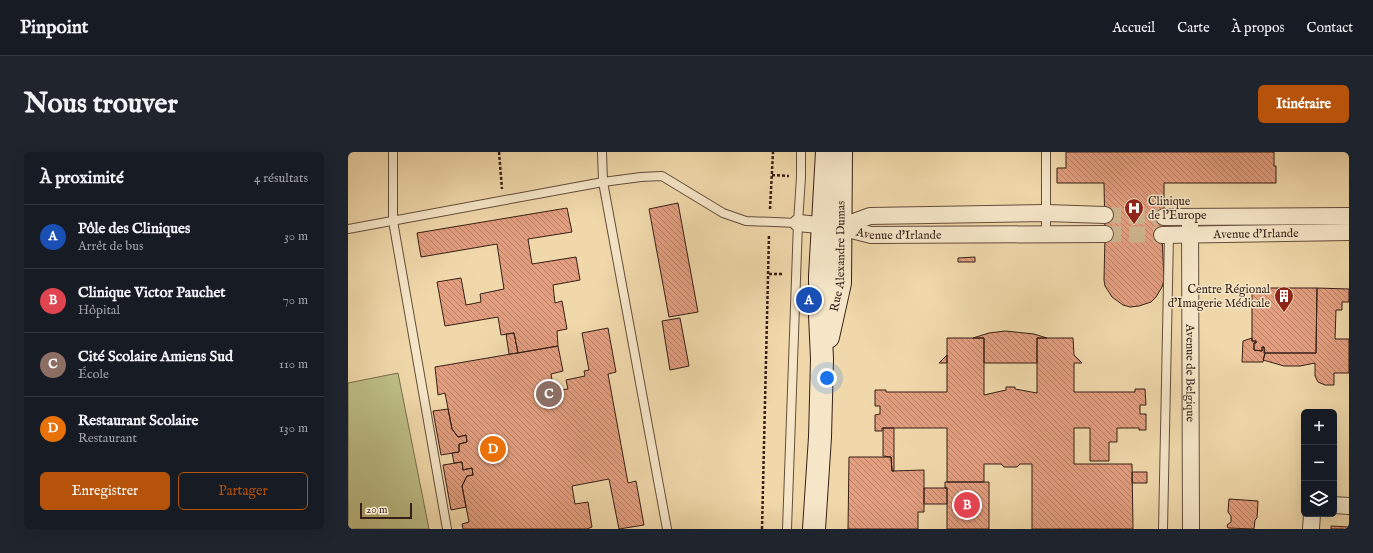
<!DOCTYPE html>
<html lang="fr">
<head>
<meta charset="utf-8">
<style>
	:root { --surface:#171b24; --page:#20242c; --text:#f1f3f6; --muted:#9ea1a6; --line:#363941; --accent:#b45309 }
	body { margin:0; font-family:"IM FELL English",serif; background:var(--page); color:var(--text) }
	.controls { position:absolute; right:12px; bottom:12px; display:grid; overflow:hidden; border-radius:6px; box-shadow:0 4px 16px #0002 }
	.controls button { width:36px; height:36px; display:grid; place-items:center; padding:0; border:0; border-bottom:1px solid var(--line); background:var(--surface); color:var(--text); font:20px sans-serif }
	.scale { position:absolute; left:12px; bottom:10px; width:52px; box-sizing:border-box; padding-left:4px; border:2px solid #351f17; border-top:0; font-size:11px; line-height:14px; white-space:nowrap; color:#351f17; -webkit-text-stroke:3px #f5e6c8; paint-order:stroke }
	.you { position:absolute; left:479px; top:226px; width:14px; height:14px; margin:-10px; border:3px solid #fff; border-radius:50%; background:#1a73e8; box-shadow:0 0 0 6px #1a73e833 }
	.badge { display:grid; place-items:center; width:26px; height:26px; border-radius:50%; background:var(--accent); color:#fff; font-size:13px; font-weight:700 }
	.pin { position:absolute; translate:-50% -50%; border:2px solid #fff; box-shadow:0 1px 4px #0006 }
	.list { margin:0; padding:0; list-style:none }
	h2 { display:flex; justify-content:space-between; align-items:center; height:52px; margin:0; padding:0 16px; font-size:17px }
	h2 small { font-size:13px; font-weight:400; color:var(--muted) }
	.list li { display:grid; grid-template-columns:26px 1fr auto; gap:12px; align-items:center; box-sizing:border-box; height:64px; padding:0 16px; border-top:1px solid var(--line) }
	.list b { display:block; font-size:15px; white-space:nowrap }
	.list p { margin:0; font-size:13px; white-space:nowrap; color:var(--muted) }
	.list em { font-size:13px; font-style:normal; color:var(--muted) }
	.actions { display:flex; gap:8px; padding:12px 16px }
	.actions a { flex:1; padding:9px 0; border:1px solid var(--accent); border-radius:6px; text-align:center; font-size:14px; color:var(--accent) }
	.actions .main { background:var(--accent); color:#fff }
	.icon { flex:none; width:22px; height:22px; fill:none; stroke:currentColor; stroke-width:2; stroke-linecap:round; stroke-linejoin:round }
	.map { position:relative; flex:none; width:1001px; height:377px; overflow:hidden; border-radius:6px }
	header { display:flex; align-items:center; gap:24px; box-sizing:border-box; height:56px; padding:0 20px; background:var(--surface); border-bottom:1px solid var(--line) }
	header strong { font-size:19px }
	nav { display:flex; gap:22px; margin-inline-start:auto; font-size:14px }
	.intro { display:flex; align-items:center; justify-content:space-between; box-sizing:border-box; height:96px; padding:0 24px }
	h1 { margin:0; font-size:28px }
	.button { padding:10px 18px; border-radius:6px; background:var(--accent); color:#fff; font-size:14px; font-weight:700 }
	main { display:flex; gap:24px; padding:0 24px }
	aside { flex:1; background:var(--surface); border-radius:6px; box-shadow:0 4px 16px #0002 }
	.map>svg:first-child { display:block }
</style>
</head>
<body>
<header>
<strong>Pinpoint</strong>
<nav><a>Accueil</a><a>Carte</a><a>À propos</a><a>Contact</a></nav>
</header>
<div class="intro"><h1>Nous trouver</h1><a class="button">Itinéraire</a></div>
<main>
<aside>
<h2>À proximité<small>4 résultats</small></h2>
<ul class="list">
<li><span class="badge" style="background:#1a4fb4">A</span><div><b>Pôle des Cliniques</b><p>Arrêt de bus</p></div><em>30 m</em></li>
<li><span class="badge" style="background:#e0444e">B</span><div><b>Clinique Victor Pauchet</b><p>Hôpital</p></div><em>70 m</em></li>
<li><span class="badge" style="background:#8d6e63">C</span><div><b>Cité Scolaire Amiens Sud</b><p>École</p></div><em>110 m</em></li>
<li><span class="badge" style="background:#e8710a">D</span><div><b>Restaurant Scolaire</b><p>Restaurant</p></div><em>130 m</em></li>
</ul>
<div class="actions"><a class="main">Enregistrer</a><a>Partager</a></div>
</aside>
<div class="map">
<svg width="1001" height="377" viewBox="0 0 1001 377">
	<defs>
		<pattern id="building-back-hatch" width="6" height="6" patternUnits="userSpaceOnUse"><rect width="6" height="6" fill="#e29e7f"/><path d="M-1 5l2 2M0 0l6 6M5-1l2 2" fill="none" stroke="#b88067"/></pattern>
	</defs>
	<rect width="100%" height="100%" fill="#f0d8aa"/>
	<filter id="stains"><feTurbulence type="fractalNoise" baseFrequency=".005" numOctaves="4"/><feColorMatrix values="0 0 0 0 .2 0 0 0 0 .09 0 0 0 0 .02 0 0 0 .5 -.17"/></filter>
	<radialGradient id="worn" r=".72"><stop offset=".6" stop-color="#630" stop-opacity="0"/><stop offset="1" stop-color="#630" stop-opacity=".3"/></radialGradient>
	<path fill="#bdbe86" stroke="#796e4e" d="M 50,221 L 81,377 L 0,377 L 0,231 Z"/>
	<path fill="url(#building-back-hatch)" stroke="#351f17" d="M 718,0 L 926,0 L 926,14 L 928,14 L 928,31 L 816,31 L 816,65 L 814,83 L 816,128 L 814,135 L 808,145 L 803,150 L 791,154 L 782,155 L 775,153 L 764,145 L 757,134 L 756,128 L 757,82 L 756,31 L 709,31 L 709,16 L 718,16 Z
		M 330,51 L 350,160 L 321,165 L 301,57 Z
		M 219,56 L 224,80 L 180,87 L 184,112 L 228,105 L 232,128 L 205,133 L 207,151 L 214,149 L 219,177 L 209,179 L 210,194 L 170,201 L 166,181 L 153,183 L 150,165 L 97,174 L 89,130 L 113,126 L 118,153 L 133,150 L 132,142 L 156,137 L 149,92 L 73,105 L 69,81 Z
		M 627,105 L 627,110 L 610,110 L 610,106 Z
		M 904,136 L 969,136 L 968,201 L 916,201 L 916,195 L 914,195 L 914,199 L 906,198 L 906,191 L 908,191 L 908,189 L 904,189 Z
		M 969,136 L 1001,137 L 1001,150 L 994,150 L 994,158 L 988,158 L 987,187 L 1001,187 L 1001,221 L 986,221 L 986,233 L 977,233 L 970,230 L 967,224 L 967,211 L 952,214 L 936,214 L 915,208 L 917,201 L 968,201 Z
		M 332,166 L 341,214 L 322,218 L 314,169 Z
		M 260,176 L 268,220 L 260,222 L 280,331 L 288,329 L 296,373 L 271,377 L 261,327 L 224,334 L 227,352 L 240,350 L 244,375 L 239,377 L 115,377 L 114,372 L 121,370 L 114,334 L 119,324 L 125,323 L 124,316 L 115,318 L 114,310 L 106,311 L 104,301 L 111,300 L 111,292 L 119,290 L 118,283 L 110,285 L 104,277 L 97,241 L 90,243 L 87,215 L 210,194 L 215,219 L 203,222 L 206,239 L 220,237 L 218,228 L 237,224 L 236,219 L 241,218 L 234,181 Z
		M 657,179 L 686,182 L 699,186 L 689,186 L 689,211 L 636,211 L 636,186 L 625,186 L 641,181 Z
		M 166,181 L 170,201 L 161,202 L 158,182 Z
		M 599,186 L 636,186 L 636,243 L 658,238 L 658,235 L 667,235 L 667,237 L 689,241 L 689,186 L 725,186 L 726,203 L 734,211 L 726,211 L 726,240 L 787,240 L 787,237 L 797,237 L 798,253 L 792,253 L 792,262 L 798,262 L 798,278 L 791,278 L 791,276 L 769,276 L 769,290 L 761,290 L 761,309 L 742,309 L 742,276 L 726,276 L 726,312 L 784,312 L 785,377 L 684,377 L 684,312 L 672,312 L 669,315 L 656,315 L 653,312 L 636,312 L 636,330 L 599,330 L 599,276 L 534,276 L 534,279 L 527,279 L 527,263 L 532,262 L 532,254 L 527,254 L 527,238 L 538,238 L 538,240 L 599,240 Z
		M 904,186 L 904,189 L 908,189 L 908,191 L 906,191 L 906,198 L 914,199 L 914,195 L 916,195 L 917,201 L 915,210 L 894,210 L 895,189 Z
		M 599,203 L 599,211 L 591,211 Z
		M 100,257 L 104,277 L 110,285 L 118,283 L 119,290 L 111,292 L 111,300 L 93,303 L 85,259 Z
		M 535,276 L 546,276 L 546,319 L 544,319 L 543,305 L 535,304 Z
		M 501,305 L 543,305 L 544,319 L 576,318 L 576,360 L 570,360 L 570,377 L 500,377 Z
		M 114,310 L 115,318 L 124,316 L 125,323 L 119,324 L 114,334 L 118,355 L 103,358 L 95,313 Z
		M 784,320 L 799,320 L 799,331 L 784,331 Z
		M 597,330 L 641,330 L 641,377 L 599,377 L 599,336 L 597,336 Z
		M 576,336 L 599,336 L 599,352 L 576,352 Z
		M 881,347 L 910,349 L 909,366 L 907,368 L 906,377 L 880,376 L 879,373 L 883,370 L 883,364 L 880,360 Z
		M 983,374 L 1001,375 L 1001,377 L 983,377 Z"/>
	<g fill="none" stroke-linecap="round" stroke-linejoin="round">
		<path stroke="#cbb38d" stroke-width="16" stroke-dasharray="16 8" stroke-linecap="butt" d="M 757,63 L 816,65
			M 757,82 L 814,83"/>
		<g stroke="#644d3c" stroke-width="10">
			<path id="lane" d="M 45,0 L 45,69 L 99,377
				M 254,0 L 255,30 L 319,377
				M 0,77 L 255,30 L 293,25 L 314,24 L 375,61 L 398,69 L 450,71
				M 698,82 L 698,0
				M 439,377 L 450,71 L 453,25 L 453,0
				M 815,377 L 821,83"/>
		</g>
		<g stroke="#644d3c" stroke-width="18">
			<g id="street">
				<path d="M 816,65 L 1001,64"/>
				<path id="s1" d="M 842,65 L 843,377"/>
				<path id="s2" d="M 450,71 L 492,75 L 523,83 L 757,82"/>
				<path d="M 492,75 L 522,64 L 698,61 L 757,63"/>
				<path id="s3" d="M 814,83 L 1001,80"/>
				<path d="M 986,353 L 1001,354"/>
				<path d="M 963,377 L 964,362"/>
			</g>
		</g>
		<g stroke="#351f17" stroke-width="24">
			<g id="secondary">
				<path id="s4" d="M 480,185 L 492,131 L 493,0"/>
				<path d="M 466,377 L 472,285 L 474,207 L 472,163 L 472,124 L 479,0"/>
			</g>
		</g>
		<path stroke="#351f17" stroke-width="2.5" stroke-dasharray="3 2" stroke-linecap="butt" d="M 151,0 L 154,37
			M 424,23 L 441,24
			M 422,57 L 425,0
			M 421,122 L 436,122
			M 414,377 L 421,82"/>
		<use href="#lane" stroke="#f5e6c8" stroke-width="8"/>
		<use href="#street" stroke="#f5e6c8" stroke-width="16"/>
		<use href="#secondary" stroke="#f5e6c8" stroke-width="22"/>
	</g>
	<defs>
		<g id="hospital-pin" transform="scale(1)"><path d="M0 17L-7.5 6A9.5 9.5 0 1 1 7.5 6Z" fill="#8f2418" stroke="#f5e6c8"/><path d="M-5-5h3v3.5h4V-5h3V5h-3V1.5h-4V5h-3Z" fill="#fff"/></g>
		<g id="building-pin" transform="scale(1)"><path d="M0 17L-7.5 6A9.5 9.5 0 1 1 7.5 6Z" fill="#8f2418" stroke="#f5e6c8"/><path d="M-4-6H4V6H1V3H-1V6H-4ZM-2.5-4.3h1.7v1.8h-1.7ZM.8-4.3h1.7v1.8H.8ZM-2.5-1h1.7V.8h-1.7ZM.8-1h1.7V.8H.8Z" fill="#fff"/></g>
	</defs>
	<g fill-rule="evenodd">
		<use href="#hospital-pin" x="786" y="56"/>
		<use href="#building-pin" x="936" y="144"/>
	</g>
	<g text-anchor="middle" stroke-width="3" stroke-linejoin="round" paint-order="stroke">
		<g font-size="12" fill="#351f17" stroke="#f5e6c8" text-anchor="start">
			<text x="800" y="53">Clinique<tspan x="800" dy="14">de l'Europe</tspan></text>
			<text x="922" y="141" text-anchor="end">Centre Régional<tspan x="922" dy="14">d'Imagerie Médicale</tspan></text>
		</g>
		<g font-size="12" fill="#351f17" stroke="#f5e6c8">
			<text dy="4" stroke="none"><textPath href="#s2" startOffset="102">Avenue d'Irlande</textPath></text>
			<text dy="4" stroke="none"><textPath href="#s3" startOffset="94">Avenue d'Irlande</textPath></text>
			<text dy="4" stroke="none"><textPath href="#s4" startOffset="82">Rue Alexandre Dumas</textPath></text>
			<text dy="4" stroke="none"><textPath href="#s1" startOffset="156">Avenue de Belgique</textPath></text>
		</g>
	</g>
	<rect width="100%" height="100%" filter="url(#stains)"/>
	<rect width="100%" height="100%" fill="url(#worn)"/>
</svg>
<div class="controls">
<button>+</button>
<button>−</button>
<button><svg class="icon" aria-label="layers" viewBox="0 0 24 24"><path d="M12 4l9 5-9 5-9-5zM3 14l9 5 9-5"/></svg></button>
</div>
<div class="scale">20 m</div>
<div class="you"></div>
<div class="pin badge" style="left:461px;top:148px;background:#1a4fb4">A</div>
<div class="pin badge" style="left:619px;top:353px;background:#e0444e">B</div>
<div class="pin badge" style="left:201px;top:242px;background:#8d6e63">C</div>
<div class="pin badge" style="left:145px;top:297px;background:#e8710a">D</div>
</div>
</main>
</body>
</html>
